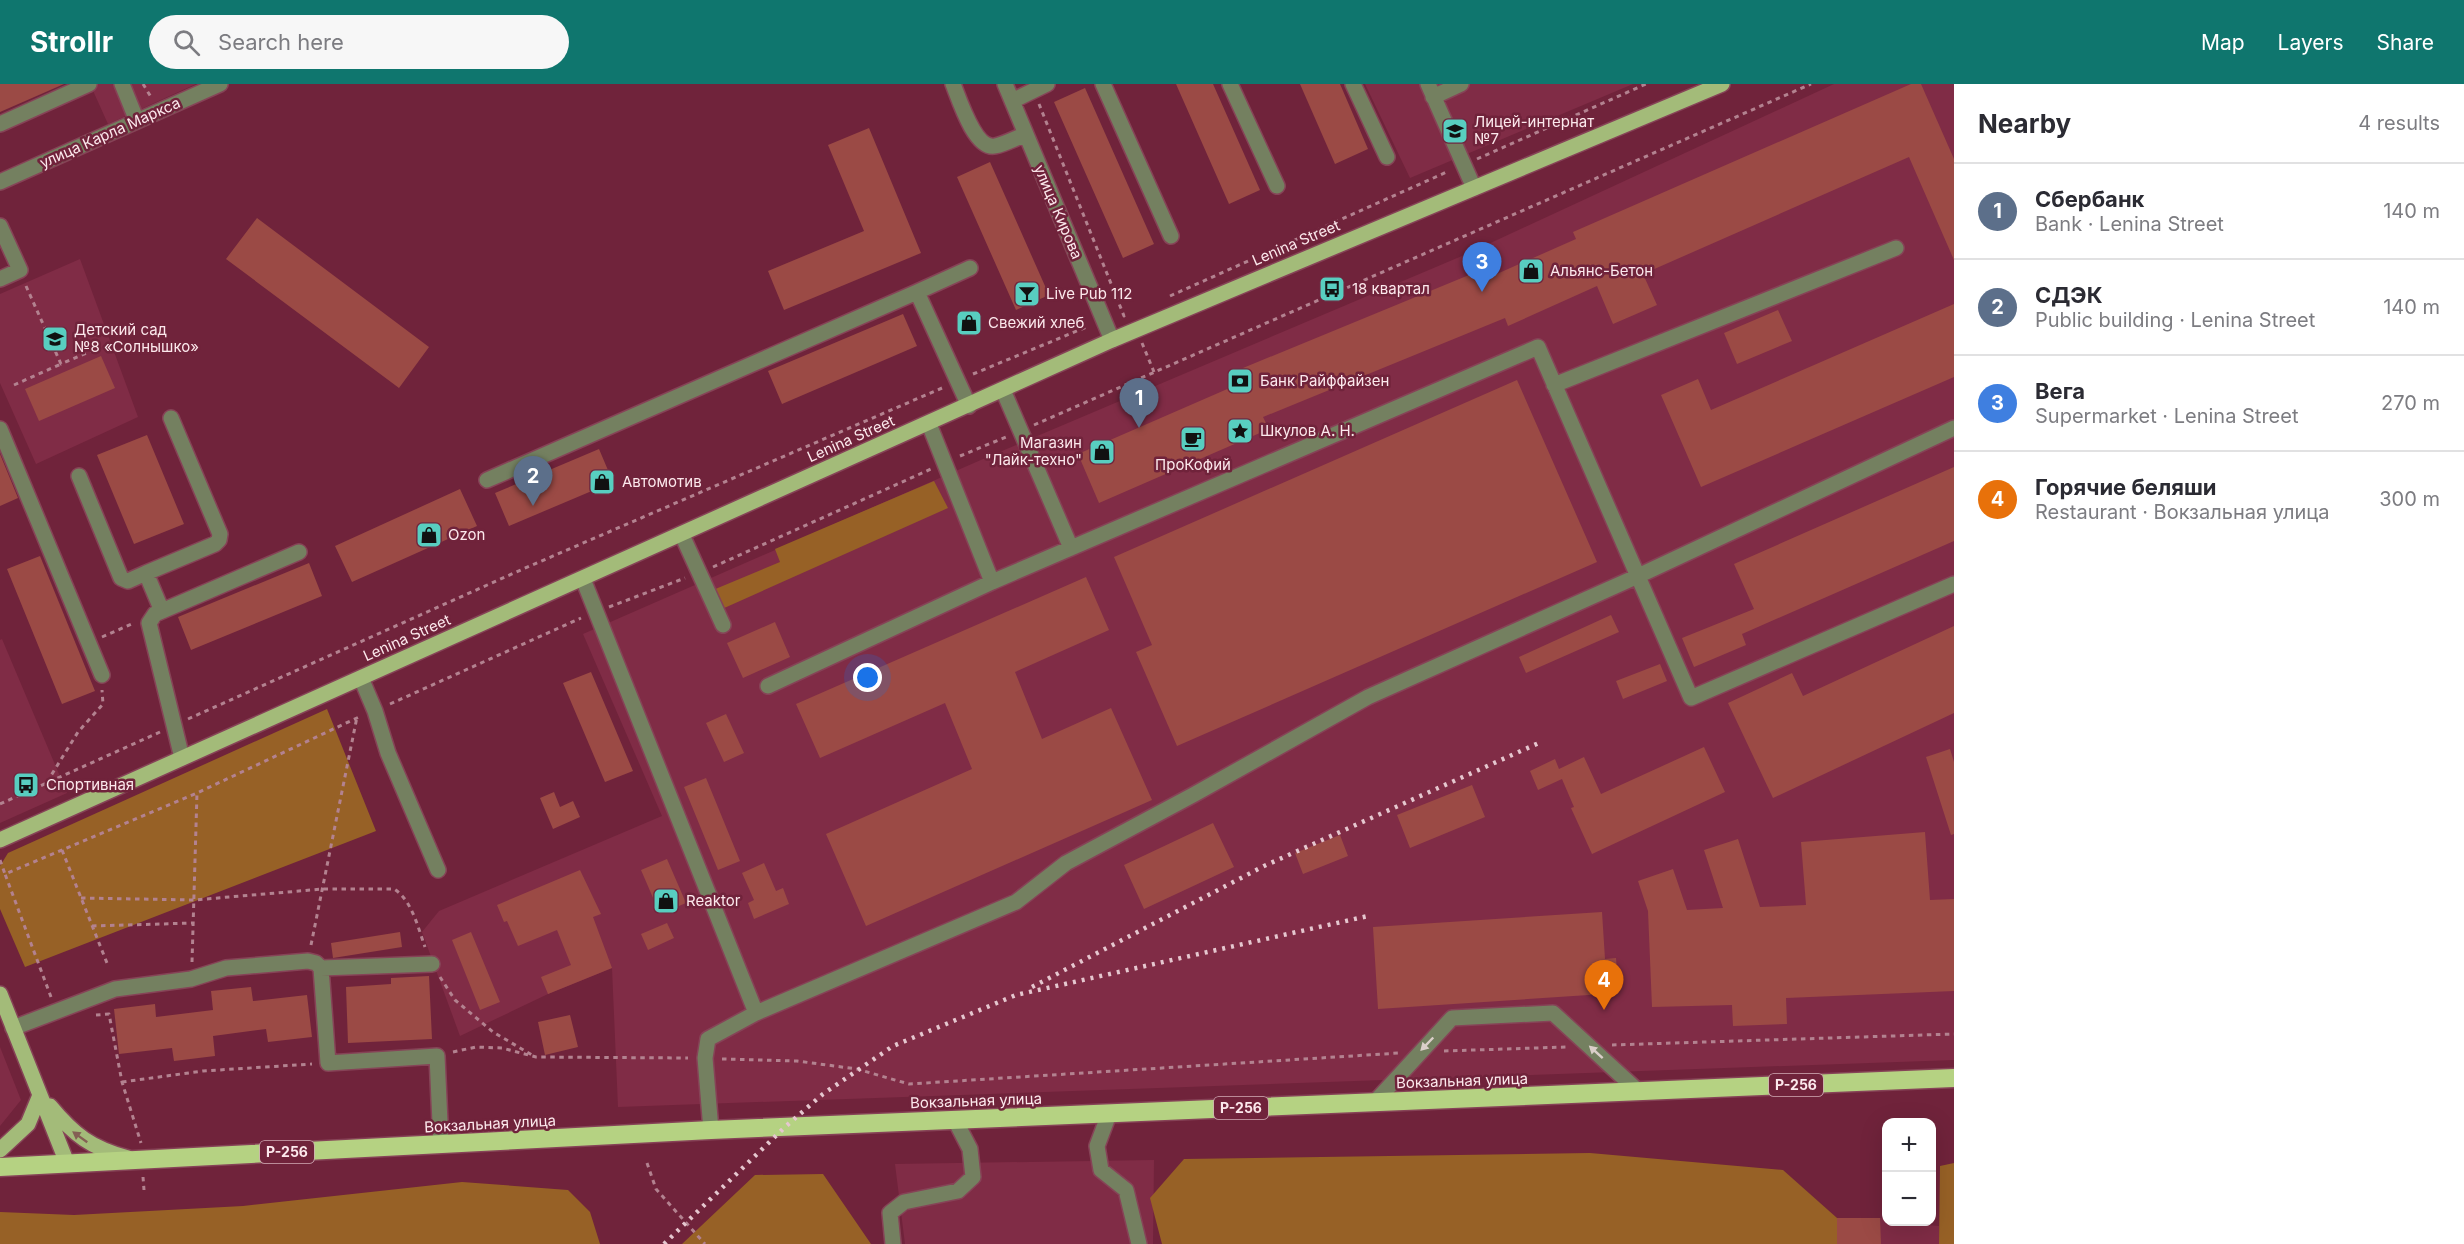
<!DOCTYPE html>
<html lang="en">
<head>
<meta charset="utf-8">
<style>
	:root { --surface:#fff; --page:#f7f7f7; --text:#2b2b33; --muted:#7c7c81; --line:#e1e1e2; --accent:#0f766e }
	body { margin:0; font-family:Inter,sans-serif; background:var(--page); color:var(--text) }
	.controls { position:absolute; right:18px; bottom:18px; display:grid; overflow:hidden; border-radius:12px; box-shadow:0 6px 24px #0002 }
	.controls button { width:54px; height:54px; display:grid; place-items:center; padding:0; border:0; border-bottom:2px solid var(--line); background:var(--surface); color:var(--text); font:30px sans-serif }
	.you { position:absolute; left:868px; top:594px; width:21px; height:21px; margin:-15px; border:4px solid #fff; border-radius:50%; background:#1a73e8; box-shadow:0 0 0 9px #1a73e833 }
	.badge { display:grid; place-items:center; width:39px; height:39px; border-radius:50%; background:var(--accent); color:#fff; font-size:20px; font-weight:700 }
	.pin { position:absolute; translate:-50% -50px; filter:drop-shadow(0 2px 3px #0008) }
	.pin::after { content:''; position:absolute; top:32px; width:21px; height:18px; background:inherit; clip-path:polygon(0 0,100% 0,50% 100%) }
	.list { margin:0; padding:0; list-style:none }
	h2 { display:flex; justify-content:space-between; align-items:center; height:78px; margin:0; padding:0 24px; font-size:26px }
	h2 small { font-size:20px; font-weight:400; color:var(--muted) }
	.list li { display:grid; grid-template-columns:39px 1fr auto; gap:18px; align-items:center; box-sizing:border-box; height:96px; padding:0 24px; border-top:2px solid var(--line) }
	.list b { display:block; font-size:22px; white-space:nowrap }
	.list p { margin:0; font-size:20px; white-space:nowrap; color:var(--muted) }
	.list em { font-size:20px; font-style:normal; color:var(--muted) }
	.icon { flex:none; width:33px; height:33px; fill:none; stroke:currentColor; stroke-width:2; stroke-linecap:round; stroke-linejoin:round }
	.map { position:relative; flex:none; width:1954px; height:1160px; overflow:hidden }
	header { display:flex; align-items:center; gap:36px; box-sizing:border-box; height:84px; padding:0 30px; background:var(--accent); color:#fff }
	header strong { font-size:28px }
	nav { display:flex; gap:33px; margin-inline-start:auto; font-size:21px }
	.search { width:420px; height:54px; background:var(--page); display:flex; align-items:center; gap:15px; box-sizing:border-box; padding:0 21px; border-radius:33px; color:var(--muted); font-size:22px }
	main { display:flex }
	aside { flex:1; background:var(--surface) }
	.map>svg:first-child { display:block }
</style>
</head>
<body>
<header>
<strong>Strollr</strong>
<div class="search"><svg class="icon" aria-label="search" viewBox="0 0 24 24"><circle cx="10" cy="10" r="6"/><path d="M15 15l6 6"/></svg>Search here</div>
<nav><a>Map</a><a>Layers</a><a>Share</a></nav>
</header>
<main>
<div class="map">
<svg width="1954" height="1160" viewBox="0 0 1954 1160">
	<rect width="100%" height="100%" fill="#70233b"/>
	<path fill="#802c46" d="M 90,0 L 196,0 L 108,40 Z
		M 1365,0 L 1633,0 L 1410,94 Z
		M 1834,0 L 1954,0 L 1954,976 L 618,1023 L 612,884 L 548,910 L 460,952 L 422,848 L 439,827 L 662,732 L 583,550 L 990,372 L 1469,169 Z
		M 80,175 L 138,333 L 36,380 L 0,299 L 0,210 Z
		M 2,555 L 67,709 L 0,739 L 0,556 Z
		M 0,963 L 21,1016 L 0,1042 Z
		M 1154,1076 L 1153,1160 L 905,1160 L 895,1080 Z
		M 1837,1134 L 1880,1134 L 1886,1135 L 1886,1138 L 1939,1142 L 1939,1160 L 1837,1160 Z"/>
	<path fill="#976126" d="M 934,397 L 948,424 L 722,525 L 713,506 L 780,478 L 775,465 Z
		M 327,625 L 376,747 L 25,883 L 0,825 L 0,782 L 8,769 Z
		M 1590,1069 L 1783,1086 L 1837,1134 L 1837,1160 L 1162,1160 L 1150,1114 L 1184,1075 Z
		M 1954,1079 L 1954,1160 L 1939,1160 L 1940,1082 Z
		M 823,1090 L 871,1160 L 682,1160 L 755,1091 Z
		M 462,1098 L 568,1106 L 590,1128 L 600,1160 L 0,1160 L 0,1128 L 74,1131 L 243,1122 Z"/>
	<path fill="#9b4a45" d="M 0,0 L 64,0 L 0,28 Z
		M 1176,0 L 1213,0 L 1260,106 L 1229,120 Z
		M 1300,0 L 1340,0 L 1368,65 L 1335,80 Z
		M 1911,0 L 1921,0 L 1954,75 L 1954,176 L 1909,73 L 1643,190 L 1657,221 L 1613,240 L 1597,202 L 1508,242 L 1505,234 L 1263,333 L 1269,345 L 1099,419 L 1078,370 L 1248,296 L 1243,284 L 1486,184 L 1490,193 L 1576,155 L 1573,148 Z
		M 1085,4 L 1154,160 L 1123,174 L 1054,18 Z
		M 869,44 L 921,169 L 784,226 L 768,187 L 864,147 L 828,61 Z
		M 990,78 L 1049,211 L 1016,226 L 957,93 Z
		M 257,134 L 429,263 L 399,304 L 226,175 Z
		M 1954,220 L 1954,293 L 1701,403 L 1661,311 L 1698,295 L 1711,326 Z
		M 1778,226 L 1792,257 L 1737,280 L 1724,249 Z
		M 903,230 L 917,262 L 782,320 L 768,287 Z
		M 101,272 L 115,304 L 39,337 L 25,305 Z
		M 1517,296 L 1597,478 L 1177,662 L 1136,568 L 1152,561 L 1114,473 Z
		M 147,351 L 184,440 L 134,460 L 97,371 Z
		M 599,365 L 613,398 L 509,442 L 495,409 Z
		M 0,370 L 18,414 L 0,422 Z
		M 1954,383 L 1954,457 L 1742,550 L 1746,561 L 1694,583 L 1682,554 L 1754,525 L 1734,480 Z
		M 460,405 L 477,442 L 352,498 L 335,462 Z
		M 40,472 L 95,607 L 62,620 L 7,485 Z
		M 309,479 L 322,512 L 191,566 L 178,533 Z
		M 1086,493 L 1109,546 L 1015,588 L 1042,655 L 1111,624 L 1152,716 L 866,842 L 826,750 L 972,685 L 945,619 L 820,674 L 796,620 Z
		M 1611,531 L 1619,548 L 1526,589 L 1519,573 Z
		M 775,538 L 790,573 L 743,594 L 727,559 Z
		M 1954,542 L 1954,629 L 1773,714 L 1728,619 L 1792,589 L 1803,612 Z
		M 1660,580 L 1667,597 L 1623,615 L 1616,597 Z
		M 591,588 L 633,687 L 605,698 L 563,599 Z
		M 726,630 L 744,669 L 724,678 L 706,639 Z
		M 1704,663 L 1725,708 L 1592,770 L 1571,724 L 1574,723 L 1562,695 L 1538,706 L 1530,687 L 1555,675 L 1559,685 L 1584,673 L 1601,710 Z
		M 1950,665 L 1954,678 L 1954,750 L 1951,751 L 1926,673 Z
		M 706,694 L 740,777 L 718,786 L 684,703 Z
		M 1472,701 L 1485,733 L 1410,764 L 1397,731 Z
		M 554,708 L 560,723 L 573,717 L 580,733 L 553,745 L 540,714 Z
		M 1213,739 L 1234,783 L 1144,825 L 1124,781 Z
		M 1925,748 L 1930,816 L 1954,815 L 1954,907 L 1786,914 L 1787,940 L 1733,942 L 1732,921 L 1652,923 L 1648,827 L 1638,797 L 1673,785 L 1687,826 L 1723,824 L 1704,766 L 1738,755 L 1760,823 L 1806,821 L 1801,758 Z
		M 1340,751 L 1348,772 L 1303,790 L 1295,769 Z
		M 667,775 L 686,819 L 660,830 L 641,786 Z
		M 764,779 L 776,807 L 783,804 L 789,820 L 754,835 L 748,819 L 754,816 L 742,789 Z
		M 580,786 L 601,830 L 593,833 L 612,884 L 548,910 L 541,893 L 571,881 L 557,846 L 518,862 L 507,837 L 504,838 L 497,821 Z
		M 1602,828 L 1605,875 L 1616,874 L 1619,909 L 1378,925 L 1373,843 Z
		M 667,839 L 674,854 L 648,866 L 641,850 Z
		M 400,848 L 402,863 L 333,874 L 331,859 Z
		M 471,848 L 500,918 L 480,926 L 452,856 Z
		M 429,892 L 432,955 L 348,959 L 346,903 L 391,900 L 391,894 Z
		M 251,903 L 253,917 L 307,911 L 312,953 L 268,958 L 266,945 L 213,952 L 215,972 L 174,977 L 172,964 L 119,970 L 114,925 L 155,920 L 156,933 L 213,926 L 211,907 Z
		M 570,931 L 578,963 L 545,971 L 538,938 Z
		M 1837,1134 L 1880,1134 L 1881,1160 L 1837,1160 Z"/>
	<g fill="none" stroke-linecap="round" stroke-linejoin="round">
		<g stroke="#864357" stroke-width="18">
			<path id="minor" d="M 122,0 L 137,37
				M 953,0 C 959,15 975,66 995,62 C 1005,60 1016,54 1026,50
				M 1005,0 L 1112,256
				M 1103,0 L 1171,152
				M 1230,0 L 1277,102
				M 1353,0 L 1387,73
				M 1428,0 L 1474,104
				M 1433,13 L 1461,0
				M 1012,17 L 1047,0
				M 0,40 L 89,0
				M 0,98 L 220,0
				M 0,142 L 20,186 L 0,195
				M 1554,301 L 1896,164
				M 1003,306 L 1071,464
				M 969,322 L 917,208 L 970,184
				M 929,340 L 992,498
				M 0,345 L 102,591
				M 79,392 L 121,494 L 128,497 L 146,489
				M 487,396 L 917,208
				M 682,451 L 723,541
				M 583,495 L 756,929
				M 162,527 L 146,489 L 215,460 L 219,456 L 220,450 L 171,334
				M 361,594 L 375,627 L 388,669 L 438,786
				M 768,602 L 992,498 L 1538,263 L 1691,614 L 1954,500
				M 182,674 L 149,539 L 155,530 L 299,468
				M 321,884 L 432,880
				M 13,944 L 115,905 L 191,895 L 226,884 L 308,877 L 316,879 L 321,884 L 328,979 L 437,972 L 441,1061
				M 1374,1019 L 1452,934 L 1553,929 L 1639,1008
				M 1109,1030 L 1097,1062 L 1101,1086 L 1126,1106 L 1139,1160
				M 711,1046 L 705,974 L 708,955 L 756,929 L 1016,818 L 1066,779 L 1193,711 L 1368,613 L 1638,492 L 1954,344
				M 893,1160 L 890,1129 L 904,1118 L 958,1107 L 973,1093 L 970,1065 L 955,1036"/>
		</g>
		<g stroke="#864357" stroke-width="18">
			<path id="major" d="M 0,756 L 1112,256 L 1722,0
				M 0,910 L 67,1079
				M 50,1022 C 74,1051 91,1064 128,1074
				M 0,1066 L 28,1040 L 40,1011"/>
		</g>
		<g stroke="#864357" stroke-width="21">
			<path id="highway" d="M 0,1083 L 711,1046 L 1954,994"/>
		</g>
		<path stroke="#b38290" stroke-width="3" stroke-dasharray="4.5 4.5" stroke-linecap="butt" d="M 143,0 L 151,13
			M 1039,20 L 1124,232 L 1126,231
			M 1477,75 L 1646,0
			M 26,202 L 61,280 L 98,264
			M 1170,212 L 1449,87
			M 1142,259 L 1154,288
			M 973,290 L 1089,242
			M 14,301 L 61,280
			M 1034,341 L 1811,0
			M 960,372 L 1006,353
			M 713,483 L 931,385
			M 609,523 L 685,494
			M 102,553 L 134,539
			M 390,620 L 581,534
			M 188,635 L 523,485 L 942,304
			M 47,698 L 78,648 L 103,620 L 102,606
			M 0,720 L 160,648
			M 62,766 L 107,879
			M 0,776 L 5,790
			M 81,814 L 194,816 L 323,805 L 394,805 C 412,816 418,844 425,863
			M 92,842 L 194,839
			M 311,861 L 357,633
			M 192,878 L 197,709
			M 440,893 L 455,916 L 493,948 L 532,971
			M 51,913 L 5,790 L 197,709 L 359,633
			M 96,931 L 109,930 L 122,998 L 141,1059
			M 1612,961 L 1954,950
			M 1444,967 L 1566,963
			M 453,968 L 476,963 L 502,964 L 536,973 L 688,974
			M 722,975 L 797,977 L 857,985 L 909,1000 L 1399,969
			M 122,998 L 203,987 L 312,980
			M 647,1079 L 656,1105 L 705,1160
			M 143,1093 L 144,1106"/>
		<use href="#minor" stroke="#748060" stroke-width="15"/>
		<use href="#major" stroke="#a3bb79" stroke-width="15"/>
		<use href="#highway" stroke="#b5d282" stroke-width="18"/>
		<path stroke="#e5c7cf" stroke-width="4.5" stroke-dasharray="3 6" stroke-linecap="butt" d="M 1032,903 L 1264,782 L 1541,658
			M 664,1160 L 785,1043 L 823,1010 L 893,962 L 1016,911 L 1368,832"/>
	</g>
	<defs><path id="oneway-solid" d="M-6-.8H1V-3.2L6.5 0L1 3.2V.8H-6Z" transform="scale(1.5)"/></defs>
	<g fill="#dacec9">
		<use href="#oneway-solid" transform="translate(1427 960) rotate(134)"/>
		<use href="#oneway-solid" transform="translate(1596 968) rotate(-138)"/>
	</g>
	<use fill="#846054" href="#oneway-solid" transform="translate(80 1053) rotate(-144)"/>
	<defs>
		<g id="school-square" transform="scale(1.35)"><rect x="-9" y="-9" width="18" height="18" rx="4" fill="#58cec0" stroke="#70233b"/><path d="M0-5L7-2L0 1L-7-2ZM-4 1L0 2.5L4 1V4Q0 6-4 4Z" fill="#111"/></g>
		<g id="shop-square" transform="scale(1.35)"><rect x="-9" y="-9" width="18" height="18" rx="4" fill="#58cec0" stroke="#70233b"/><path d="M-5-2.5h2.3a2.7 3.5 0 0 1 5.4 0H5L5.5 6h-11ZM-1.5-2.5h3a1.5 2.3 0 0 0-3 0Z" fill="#111"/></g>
		<g id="bus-square" transform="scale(1.35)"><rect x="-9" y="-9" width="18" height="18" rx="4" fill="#58cec0" stroke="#70233b"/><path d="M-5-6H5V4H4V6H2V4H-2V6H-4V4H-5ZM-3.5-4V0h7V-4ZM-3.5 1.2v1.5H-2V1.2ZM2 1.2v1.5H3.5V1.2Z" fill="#111"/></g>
		<g id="bar-square" transform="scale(1.35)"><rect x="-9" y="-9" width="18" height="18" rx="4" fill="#58cec0" stroke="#70233b"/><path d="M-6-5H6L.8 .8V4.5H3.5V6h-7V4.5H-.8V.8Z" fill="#111"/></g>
		<g id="bank-square" transform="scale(1.35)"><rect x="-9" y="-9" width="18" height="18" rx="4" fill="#58cec0" stroke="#70233b"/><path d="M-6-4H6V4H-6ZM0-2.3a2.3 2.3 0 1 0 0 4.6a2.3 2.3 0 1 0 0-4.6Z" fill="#111"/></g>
		<g id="sight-square" transform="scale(1.35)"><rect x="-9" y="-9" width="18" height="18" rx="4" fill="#58cec0" stroke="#70233b"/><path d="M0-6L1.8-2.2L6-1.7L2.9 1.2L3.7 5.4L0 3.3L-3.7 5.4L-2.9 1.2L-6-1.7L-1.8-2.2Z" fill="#111"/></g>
		<g id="cafe-square" transform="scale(1.35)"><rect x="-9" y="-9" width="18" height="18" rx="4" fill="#58cec0" stroke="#70233b"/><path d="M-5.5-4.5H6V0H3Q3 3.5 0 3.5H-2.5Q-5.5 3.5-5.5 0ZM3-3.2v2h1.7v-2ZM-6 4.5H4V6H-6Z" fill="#111"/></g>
	</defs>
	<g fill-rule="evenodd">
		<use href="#school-square" x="1455" y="47"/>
		<use href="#shop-square" x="1531" y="187"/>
		<use href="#bus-square" x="1332" y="205"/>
		<use href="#bar-square" x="1027" y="210"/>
		<use href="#shop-square" x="969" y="239"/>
		<use href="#school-square" x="55" y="255"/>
		<use href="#bank-square" x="1240" y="297"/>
		<use href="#sight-square" x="1240" y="347"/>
		<use href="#cafe-square" x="1193" y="355"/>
		<use href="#shop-square" x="1102" y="368"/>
		<use href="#shop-square" x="602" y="398"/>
		<use href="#shop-square" x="429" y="451"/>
		<use href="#bus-square" x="26" y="701"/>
		<use href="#shop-square" x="666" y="817"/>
	</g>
	<g text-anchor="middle" stroke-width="5" stroke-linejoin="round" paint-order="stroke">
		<g fill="#70233b" stroke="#d2adb7" stroke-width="1.5">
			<rect x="1769" y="990" width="54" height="22" rx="4.5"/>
			<rect x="1214" y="1013" width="54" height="22" rx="4.5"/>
			<rect x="260" y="1057" width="54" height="22" rx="4.5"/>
		</g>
		<g font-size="14" font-weight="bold" fill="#fce8ec">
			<text x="1796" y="1006">Р-256</text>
			<text x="1241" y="1029">Р-256</text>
			<text x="287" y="1073">Р-256</text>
		</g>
		<g font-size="15" fill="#fce8ec" stroke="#70233b" text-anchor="start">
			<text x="1474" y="43">Лицей-интернат<tspan x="1474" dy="17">№7</tspan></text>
			<text x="1550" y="192">Альянс-Бетон</text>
			<text x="1352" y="210">18 квартал</text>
			<text x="1046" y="215">Live Pub 112</text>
			<text x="988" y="244">Свежий хлеб</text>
			<text x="74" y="251">Детский сад<tspan x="74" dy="17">№8 «Солнышко»</tspan></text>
			<text x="1260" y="302">Банк Райффайзен</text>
			<text x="1260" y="352">Шкулов А. Н.</text>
			<text x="1082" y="364" text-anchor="end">Магазин<tspan x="1082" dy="17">"Лайк-техно"</tspan></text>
			<text x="1193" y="386" text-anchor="middle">ПроКофий</text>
			<text x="622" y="403">Автомотив</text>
			<text x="448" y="456">Ozon</text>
			<text x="46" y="706">Спортивная</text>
			<text x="686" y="822">Reaktor</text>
		</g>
		<g font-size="15" fill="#fce8ec" stroke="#70233b">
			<text transform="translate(110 49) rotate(-24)" y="5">улица Карла Маркса</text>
			<text transform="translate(1058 128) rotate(67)" y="5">улица Кирова</text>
			<text transform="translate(1296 159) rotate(-23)" y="5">Lenina Street</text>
			<text transform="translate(851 355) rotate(-24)" y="5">Lenina Street</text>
			<text transform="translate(407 554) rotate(-24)" y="5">Lenina Street</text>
			<text transform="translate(1462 997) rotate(-2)" y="5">Вокзальная улица</text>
			<text transform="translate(976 1017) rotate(-2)" y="5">Вокзальная улица</text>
			<text transform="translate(490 1040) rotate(-3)" y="5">Вокзальная улица</text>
		</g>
	</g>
</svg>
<div class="controls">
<button>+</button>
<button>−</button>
</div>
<div class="you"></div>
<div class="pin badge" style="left:1139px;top:344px;background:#5c6f8a">1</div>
<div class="pin badge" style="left:533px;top:422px;background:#5c6f8a">2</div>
<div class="pin badge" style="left:1482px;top:208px;background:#3f7fe0">3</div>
<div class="pin badge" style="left:1604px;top:926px;background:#e8710a">4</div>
</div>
<aside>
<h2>Nearby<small>4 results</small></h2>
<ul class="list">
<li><span class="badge" style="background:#5c6f8a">1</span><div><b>Сбербанк</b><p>Bank · Lenina Street</p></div><em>140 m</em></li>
<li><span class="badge" style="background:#5c6f8a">2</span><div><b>СДЭК</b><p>Public building · Lenina Street</p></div><em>140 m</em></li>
<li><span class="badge" style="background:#3f7fe0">3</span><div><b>Вега</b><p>Supermarket · Lenina Street</p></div><em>270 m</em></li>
<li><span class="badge" style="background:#e8710a">4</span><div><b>Горячие беляши</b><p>Restaurant · Вокзальная улица</p></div><em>300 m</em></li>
</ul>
</aside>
</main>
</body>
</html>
